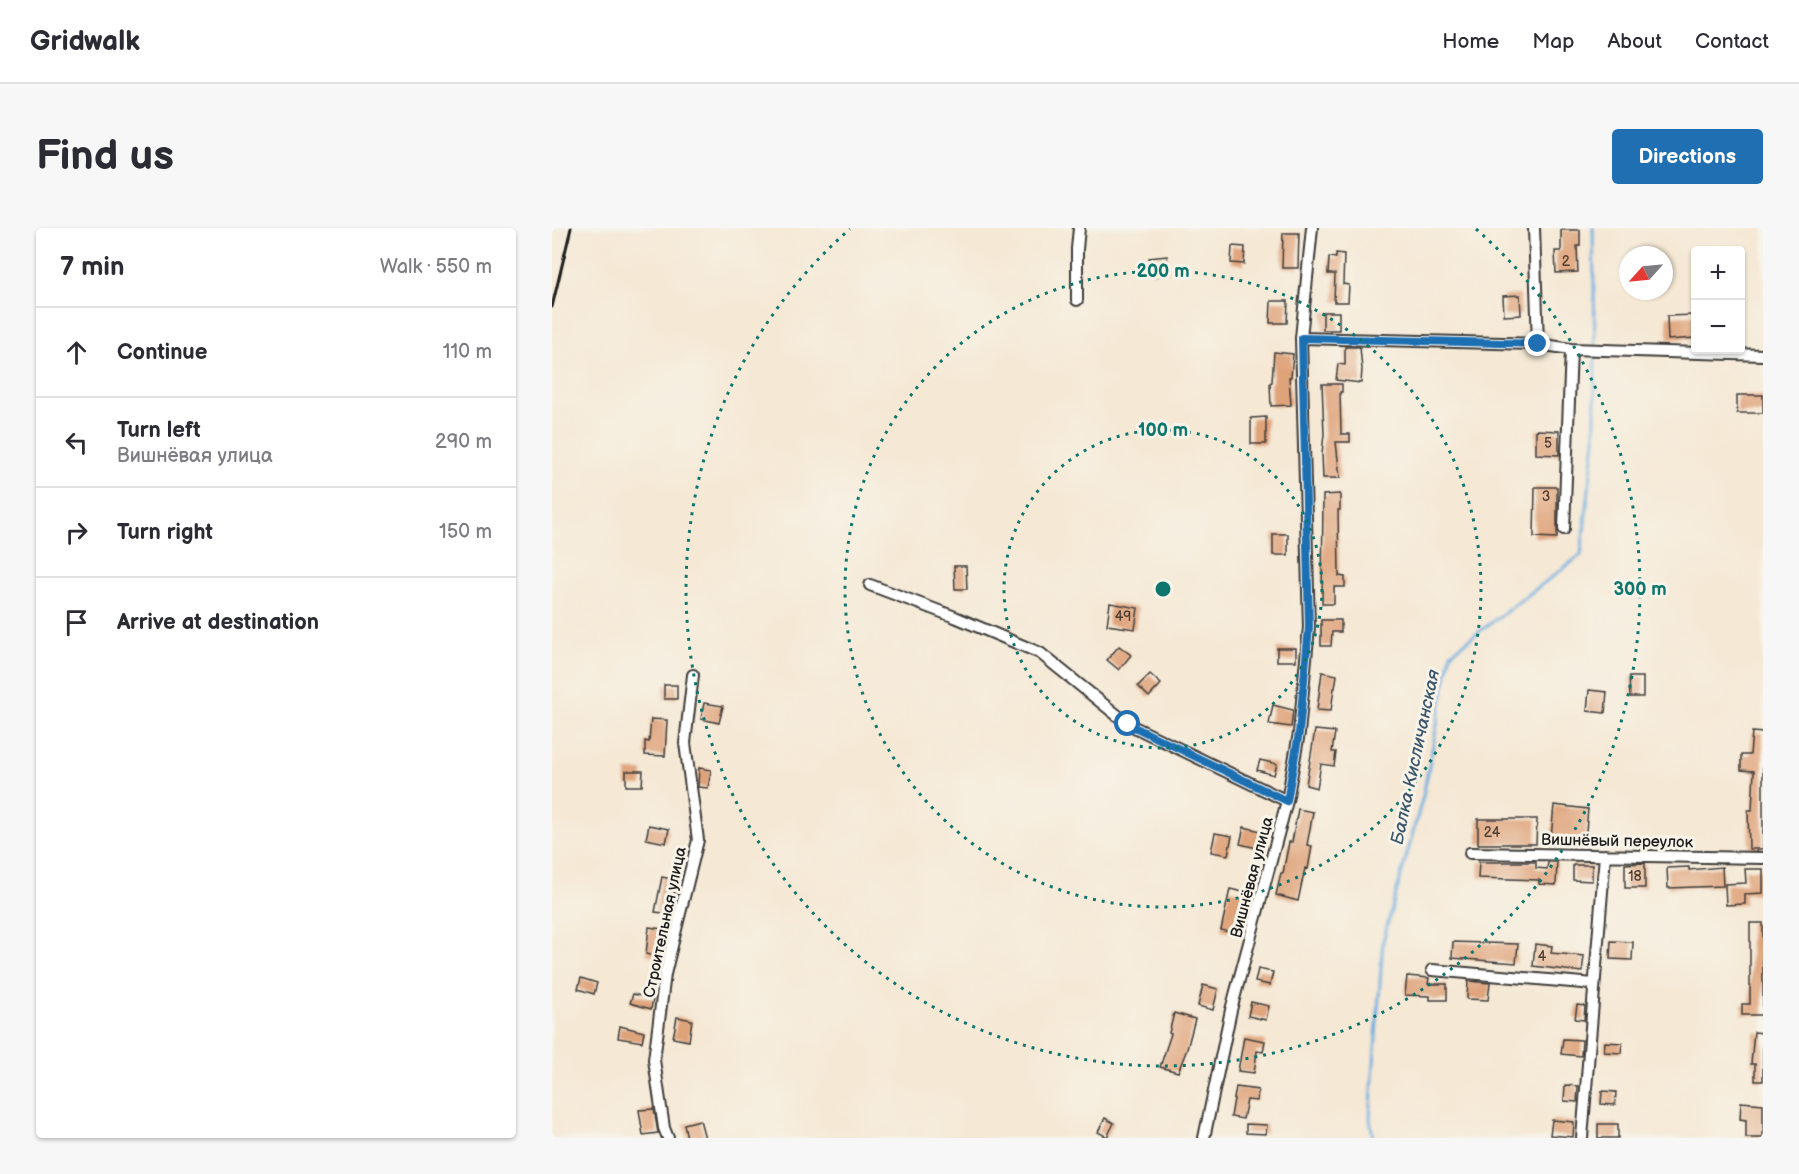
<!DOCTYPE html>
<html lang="en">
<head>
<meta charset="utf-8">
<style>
	:root { --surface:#fff; --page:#f7f7f7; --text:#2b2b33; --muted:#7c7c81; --line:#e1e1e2; --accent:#1f6fb2 }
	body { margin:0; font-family:"Balsamiq Sans",sans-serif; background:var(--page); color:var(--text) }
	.controls { position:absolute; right:18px; top:18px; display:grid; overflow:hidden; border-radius:6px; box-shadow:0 2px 4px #0004 }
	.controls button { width:54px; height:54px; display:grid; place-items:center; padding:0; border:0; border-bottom:2px solid var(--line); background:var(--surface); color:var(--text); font:30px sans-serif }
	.compass { position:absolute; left:1067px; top:18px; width:54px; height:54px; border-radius:50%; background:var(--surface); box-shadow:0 2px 4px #0004; rotate:243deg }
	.stop { position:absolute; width:18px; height:18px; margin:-14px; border:4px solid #1f6fb2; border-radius:50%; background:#fff }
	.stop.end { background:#1f6fb2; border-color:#fff; box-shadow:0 2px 6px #0008 }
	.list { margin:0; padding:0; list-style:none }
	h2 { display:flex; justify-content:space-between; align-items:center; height:78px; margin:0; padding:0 24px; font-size:26px }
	h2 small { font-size:20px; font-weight:400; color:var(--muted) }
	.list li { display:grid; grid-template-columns:39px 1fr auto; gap:18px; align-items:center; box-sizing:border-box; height:90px; padding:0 24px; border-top:2px solid var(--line) }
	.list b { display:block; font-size:22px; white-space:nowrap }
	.list p { margin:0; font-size:20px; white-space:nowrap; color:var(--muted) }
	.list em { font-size:20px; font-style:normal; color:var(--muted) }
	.icon { flex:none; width:33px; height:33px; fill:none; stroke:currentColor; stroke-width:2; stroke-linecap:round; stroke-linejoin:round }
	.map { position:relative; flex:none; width:1211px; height:910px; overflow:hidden; border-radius:6px }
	header { display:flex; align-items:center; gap:36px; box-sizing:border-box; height:84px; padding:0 30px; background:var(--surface); border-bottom:2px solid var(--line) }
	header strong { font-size:28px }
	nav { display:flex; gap:33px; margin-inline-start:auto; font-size:21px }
	.intro { display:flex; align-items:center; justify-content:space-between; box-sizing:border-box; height:144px; padding:0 36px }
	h1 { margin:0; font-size:42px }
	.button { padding:15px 27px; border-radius:6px; background:var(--accent); color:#fff; font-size:21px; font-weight:700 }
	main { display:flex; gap:36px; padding:0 36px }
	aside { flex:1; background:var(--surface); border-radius:6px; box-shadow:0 2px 4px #0004 }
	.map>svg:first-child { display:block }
</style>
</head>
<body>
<header>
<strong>Gridwalk</strong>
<nav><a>Home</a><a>Map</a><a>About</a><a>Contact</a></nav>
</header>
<div class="intro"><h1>Find us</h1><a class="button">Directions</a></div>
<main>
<aside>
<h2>7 min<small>Walk · 550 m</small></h2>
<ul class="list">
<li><svg class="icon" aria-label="ahead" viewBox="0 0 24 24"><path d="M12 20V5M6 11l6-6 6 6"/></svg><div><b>Continue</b></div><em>110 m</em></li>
<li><svg class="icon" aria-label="left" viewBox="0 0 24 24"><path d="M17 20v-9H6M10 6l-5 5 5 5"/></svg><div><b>Turn left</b><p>Вишнёвая улица</p></div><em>290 m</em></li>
<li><svg class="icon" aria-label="right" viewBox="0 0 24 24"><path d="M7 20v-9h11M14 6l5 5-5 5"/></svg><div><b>Turn right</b></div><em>150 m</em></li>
<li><svg class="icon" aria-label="arrive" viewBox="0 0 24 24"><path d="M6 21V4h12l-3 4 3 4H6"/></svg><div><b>Arrive at destination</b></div></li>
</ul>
</aside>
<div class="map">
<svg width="1211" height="910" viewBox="0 0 1211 910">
	<rect width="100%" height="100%" fill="#f7f3e8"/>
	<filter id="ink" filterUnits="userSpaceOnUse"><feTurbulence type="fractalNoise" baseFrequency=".0167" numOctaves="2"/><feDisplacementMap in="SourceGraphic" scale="12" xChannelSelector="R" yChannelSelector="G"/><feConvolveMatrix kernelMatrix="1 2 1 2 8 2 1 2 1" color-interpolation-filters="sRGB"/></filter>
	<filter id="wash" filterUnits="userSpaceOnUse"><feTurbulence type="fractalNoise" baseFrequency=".008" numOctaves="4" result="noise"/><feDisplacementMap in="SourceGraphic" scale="24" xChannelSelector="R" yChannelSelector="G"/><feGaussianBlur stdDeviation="1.35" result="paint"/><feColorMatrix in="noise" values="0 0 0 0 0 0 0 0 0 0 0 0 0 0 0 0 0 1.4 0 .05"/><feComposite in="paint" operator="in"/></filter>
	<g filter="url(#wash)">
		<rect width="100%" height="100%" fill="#f5e8d4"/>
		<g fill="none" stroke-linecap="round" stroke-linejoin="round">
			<path stroke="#6aacde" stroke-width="3" d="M 1041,0 L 1043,118
				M 821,910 L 818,890 L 831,713 L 871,568 L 899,425 L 1029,327 L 1043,212 L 1043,125"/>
		</g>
		<g id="blocks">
			<path fill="#dfa37a" d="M 1009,2 L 1028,2 L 1028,18 L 1025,18 L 1026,44 L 1004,45 L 1003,23 L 1009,23 Z
				M 731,5 L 747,5 L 746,40 L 730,40 Z
				M 680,18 L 693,19 L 692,36 L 679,35 Z
				M 784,25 L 792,26 L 791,56 L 797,57 L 796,74 L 782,74 L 783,46 L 776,46 L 777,29 L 784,30 Z
				M 615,28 L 617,43 L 599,45 L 597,30 Z
				M 968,67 L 969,87 L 952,88 L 951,68 Z
				M 719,73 L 736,73 L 735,95 L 718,95 Z
				M 771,84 L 787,84 L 787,102 L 771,102 Z
				M 1143,87 L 1143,110 L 1116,112 L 1115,88 Z
				M 793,119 L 808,119 L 810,141 L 809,155 L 784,152 L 786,136 L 793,137 Z
				M 722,124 L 741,126 L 739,149 L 737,149 L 739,177 L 719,178 L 718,155 L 720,154 Z
				M 770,156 L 790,156 L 790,164 L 788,164 L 789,206 L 798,206 L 798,214 L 784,214 L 788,250 L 771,250 L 770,226 L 772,206 Z
				M 1185,167 L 1211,167 L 1211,185 L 1185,185 Z
				M 714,189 L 714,216 L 699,216 L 699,190 Z
				M 984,202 L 1007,203 L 1007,227 L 984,226 Z
				M 983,259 L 1005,259 L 1005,310 L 982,309 Z
				M 788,266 L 788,282 L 786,282 L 787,348 L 793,349 L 793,359 L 782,359 L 782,376 L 770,376 L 771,267 Z
				M 721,306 L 736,306 L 736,327 L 721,327 Z
				M 402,338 L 414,338 L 415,361 L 403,361 Z
				M 558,375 L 586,380 L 583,401 L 555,397 Z
				M 769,392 L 789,392 L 789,404 L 780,404 L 779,418 L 769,418 Z
				M 567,418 L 579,427 L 567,442 L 555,432 Z
				M 725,420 L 744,420 L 744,433 L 725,433 Z
				M 770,444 L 785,447 L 783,460 L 782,460 L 779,483 L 765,482 Z
				M 598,446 L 609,456 L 597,469 L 586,458 Z
				M 1077,449 L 1091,449 L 1091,469 L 1078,469 Z
				M 112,457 L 125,457 L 125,471 L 112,471 Z
				M 1037,462 L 1055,464 L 1053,485 L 1035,483 Z
				M 152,475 L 171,478 L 167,495 L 149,491 Z
				M 721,477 L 741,482 L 739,499 L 717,496 Z
				M 99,491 L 115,492 L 113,528 L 93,527 L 93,513 L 97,514 Z
				M 763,502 L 783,504 L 780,524 L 784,524 L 782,538 L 769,536 L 765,560 L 754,557 Z
				M 1200,504 L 1211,505 L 1211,621 L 1197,621 L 1196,582 L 1200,582 L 1202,543 L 1189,542 L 1189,527 L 1198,527 Z
				M 708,532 L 725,536 L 722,547 L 705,542 Z
				M 147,540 L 159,542 L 156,560 L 146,559 Z
				M 74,543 L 91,543 L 90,558 L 74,558 Z
				M 1002,577 L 1036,581 L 1033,614 L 999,610 Z
				M 746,581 L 761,584 L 755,617 L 760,618 L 756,641 L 753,640 L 746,673 L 724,667 L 729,645 L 731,645 L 737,614 L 740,614 Z
				M 926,591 L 985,591 L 984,616 L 926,616 Z
				M 97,597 L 117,601 L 114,615 L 94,611 Z
				M 692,599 L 709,603 L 705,620 L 688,616 Z
				M 663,605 L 680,608 L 676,627 L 659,624 Z
				M 927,634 L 984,634 L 984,640 L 995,641 L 996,634 L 1005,634 L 1004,657 L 987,656 L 987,652 L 926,650 Z
				M 1093,635 L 1093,660 L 1073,660 L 1073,636 Z
				M 1021,637 L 1040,637 L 1040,653 L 1021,652 Z
				M 1137,639 L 1137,642 L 1170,639 L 1171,658 L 1116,660 L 1115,640 Z
				M 1193,641 L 1211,641 L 1211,665 L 1193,666 L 1193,676 L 1174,677 L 1173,656 L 1194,655 Z
				M 110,649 L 124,652 L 120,686 L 103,684 Z
				M 678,661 L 696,665 L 691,687 L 694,688 L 689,707 L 669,702 Z
				M 1198,695 L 1211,695 L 1211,787 L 1190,787 L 1190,776 L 1198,776 Z
				M 97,699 L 116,702 L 109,730 L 94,726 Z
				M 1059,713 L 1081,714 L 1080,732 L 1058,731 Z
				M 901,714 L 966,716 L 964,735 L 900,730 Z
				M 983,716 L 1000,718 L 999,725 L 1032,728 L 1030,744 L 981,738 Z
				M 706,741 L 721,744 L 718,757 L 703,754 Z
				M 855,748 L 877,750 L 876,756 L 895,756 L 895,772 L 878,772 L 878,768 L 853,767 Z
				M 29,750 L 45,755 L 42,766 L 26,761 Z
				M 916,753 L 938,755 L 936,772 L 915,771 Z
				M 651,757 L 666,761 L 661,782 L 646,778 Z
				M 81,766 L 101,771 L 99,781 L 78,775 Z
				M 699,774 L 717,778 L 714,792 L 696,788 Z
				M 1025,777 L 1033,778 L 1032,792 L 1023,791 Z
				M 622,785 L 643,791 L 635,821 L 626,844 L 608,839 L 619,806 L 617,805 Z
				M 125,789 L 140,792 L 137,813 L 121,810 Z
				M 68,798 L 92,804 L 90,814 L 66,810 Z
				M 1202,804 L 1211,805 L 1211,853 L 1203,853 L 1203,836 L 1199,836 Z
				M 692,809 L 713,813 L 711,824 L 705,823 L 702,845 L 686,843 Z
				M 1011,811 L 1030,812 L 1029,828 L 1009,826 Z
				M 1053,814 L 1070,815 L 1069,825 L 1052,824 Z
				M 1013,857 L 1026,858 L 1025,874 L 1012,873 Z
				M 684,859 L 706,862 L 705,873 L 695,872 L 691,891 L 679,889 Z
				M 1050,863 L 1064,864 L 1063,877 L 1049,876 Z
				M 1189,874 L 1211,876 L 1211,910 L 1194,910 L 1194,892 L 1188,891 Z
				M 102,881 L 106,905 L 91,907 L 87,882 Z
				M 553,890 L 562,895 L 555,909 L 546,904 Z
				M 148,892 L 153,910 L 135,910 L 132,896 Z
				M 1000,892 L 1022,894 L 1021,909 L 998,907 Z
				M 694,896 L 715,897 L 714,906 L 694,905 Z
				M 1046,896 L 1066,896 L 1066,910 L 1046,910 Z"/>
		</g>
	</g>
	<g filter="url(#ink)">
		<use href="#blocks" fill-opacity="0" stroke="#3d3b38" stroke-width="1.5"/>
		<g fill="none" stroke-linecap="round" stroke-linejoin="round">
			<g stroke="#3d3b38" stroke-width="14">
				<path id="minor" d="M 982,0 L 986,116
					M 525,72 L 525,21 L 527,0
					M 749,110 L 986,116 L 1019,121 L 1211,127
					M 1012,301 L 1019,121
					M 318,357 L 403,389 L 488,425 L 576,496 L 735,573
					M 918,625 L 1211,630
					M 880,742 L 1042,756
					M 116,910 L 112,900 L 102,832 L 113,746 L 146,612 L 133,515 L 141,447
					M 652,910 L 679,782 L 735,573 L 747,505 L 757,399 L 749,110 L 760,0
					M 1030,910 L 1053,627"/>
			</g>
			<use href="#minor" stroke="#fff" stroke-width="10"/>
			<path stroke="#1c1c1c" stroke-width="3" d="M 0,79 L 19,0"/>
		</g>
	</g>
	<g fill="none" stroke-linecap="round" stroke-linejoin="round" filter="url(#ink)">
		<path stroke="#1f6fb2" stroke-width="8" d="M 576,496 L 735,573 L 747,505 L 757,399 L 750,110 L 986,116"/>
	</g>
	<g fill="none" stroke="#0f766e" stroke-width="3" stroke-dasharray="3 6">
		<circle cx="611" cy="361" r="159"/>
		<circle cx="611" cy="361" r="318"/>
		<path d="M924 1A477 477 0 1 1 298 1"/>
	</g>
	<g text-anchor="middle" stroke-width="6" stroke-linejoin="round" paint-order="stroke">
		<g font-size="14" fill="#4d3e34">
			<text x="1014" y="38">2</text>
			<text x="996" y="220">5</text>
			<text x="994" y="273">3</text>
			<text x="571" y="393">49</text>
			<text x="940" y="609">24</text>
			<text x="1083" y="653">18</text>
			<text x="990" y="733">4</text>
		</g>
		<g font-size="16" fill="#1c1c1c" stroke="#f7f3e8">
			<text transform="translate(1065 612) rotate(1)" y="6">Вишнёвый переулок</text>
			<text transform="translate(699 649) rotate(-75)" y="6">Вишнёвая улица</text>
			<text transform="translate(112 694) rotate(-78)" y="6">Строительная улица</text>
		</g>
		<g font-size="18" font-style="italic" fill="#3b566a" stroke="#f7f3e8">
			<text transform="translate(863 529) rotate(-78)" y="6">Балка Кисличанская</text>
		</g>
	</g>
	<circle cx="611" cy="361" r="9" fill="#0f766e" stroke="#f7f3e8" stroke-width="3"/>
	<g font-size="18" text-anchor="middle" font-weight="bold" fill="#0f766e" stroke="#f7f3e8" stroke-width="6" stroke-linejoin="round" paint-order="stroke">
		<text x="611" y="49">200 m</text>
		<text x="611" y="208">100 m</text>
		<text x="1088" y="367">300 m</text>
	</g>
</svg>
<div class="controls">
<button>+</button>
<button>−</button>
</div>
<svg class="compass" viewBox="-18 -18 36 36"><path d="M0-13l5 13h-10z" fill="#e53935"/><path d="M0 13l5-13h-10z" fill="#7c7c81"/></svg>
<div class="stop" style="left:576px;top:496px"></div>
<div class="stop end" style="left:986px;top:116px"></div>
</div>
</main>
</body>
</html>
